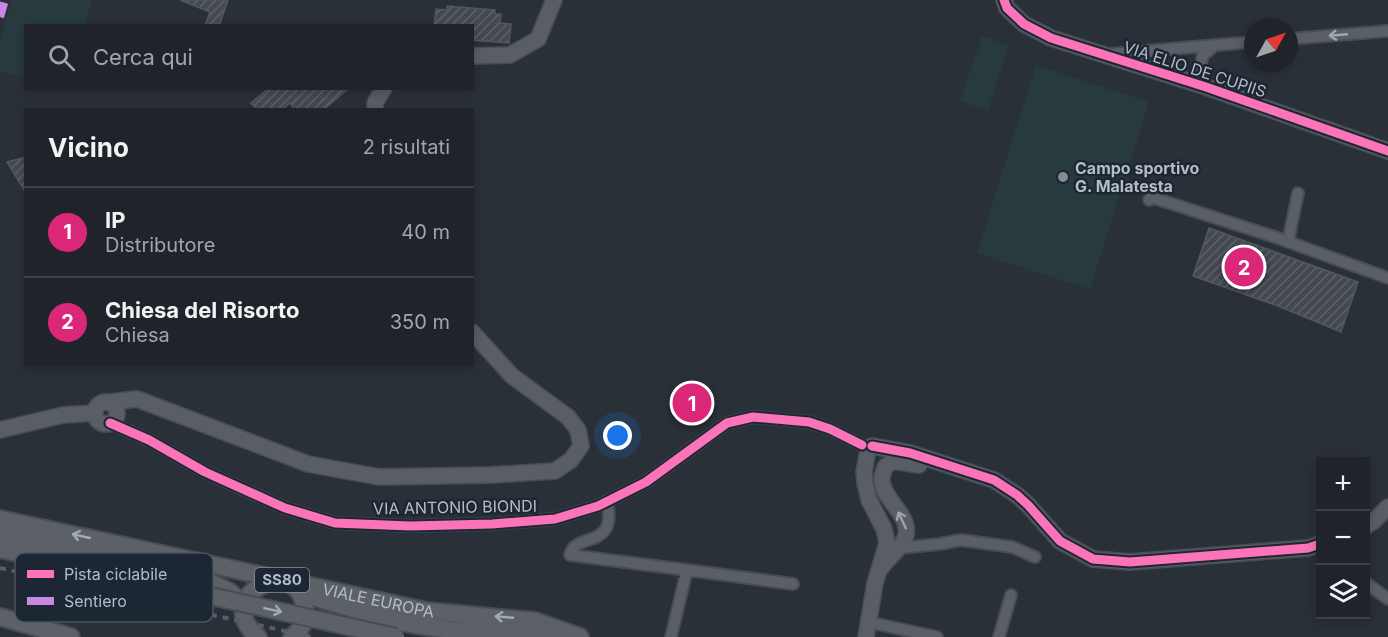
<!DOCTYPE html>
<html lang="it">
<head>
<meta charset="utf-8">
<style>
	:root { --surface:#20242a; --page:#2d3036; --text:#f1f3f6; --muted:#a2a4a8; --line:#3d4147; --accent:#db2777 }
	body { margin:0; font-family:Inter,sans-serif; background:var(--page); color:var(--text) }
	.controls { position:absolute; right:18px; bottom:18px; display:grid; overflow:hidden; border-radius:0px; box-shadow:0 3px 9px #0003 }
	.controls button { width:54px; height:54px; display:grid; place-items:center; padding:0; border:0; border-bottom:2px solid var(--line); background:var(--surface); color:var(--text); font:30px sans-serif }
	.compass { position:absolute; left:1244px; top:18px; width:54px; height:54px; border-radius:50%; background:var(--surface); box-shadow:0 3px 9px #0003; rotate:50deg }
	.you { position:absolute; left:618px; top:436px; width:21px; height:21px; margin:-15px; border:4px solid #fff; border-radius:50%; background:#1a73e8; box-shadow:0 0 0 9px #1a73e833 }
	.badge { display:grid; place-items:center; width:39px; height:39px; border-radius:50%; background:var(--accent); color:#fff; font-size:20px; font-weight:700 }
	.pin { position:absolute; translate:-50% -50%; border:3px solid #fff; box-shadow:0 2px 6px #0006 }
	.list { margin:0; padding:0; list-style:none }
	h2 { display:flex; justify-content:space-between; align-items:center; height:78px; margin:0; padding:0 24px; font-size:26px }
	h2 small { font-size:20px; font-weight:400; color:var(--muted) }
	.list li { display:grid; grid-template-columns:39px 1fr auto; gap:18px; align-items:center; box-sizing:border-box; height:90px; padding:0 24px; border-top:2px solid var(--line) }
	.list b { display:block; font-size:22px; white-space:nowrap }
	.list p { margin:0; font-size:20px; white-space:nowrap; color:var(--muted) }
	.list em { font-size:20px; font-style:normal; color:var(--muted) }
	.icon { flex:none; width:33px; height:33px; fill:none; stroke:currentColor; stroke-width:2; stroke-linecap:round; stroke-linejoin:round }
	.map { position:relative; flex:none; width:1388px; height:637px; overflow:hidden }
	.search { position:absolute; background:var(--surface); box-shadow:0 3px 9px #0003; left:24px; top:24px; width:450px; height:66px; display:flex; align-items:center; gap:15px; box-sizing:border-box; padding:0 21px; border-radius:0px; color:var(--muted); font-size:22px }
	.panel { position:absolute; background:var(--surface); box-shadow:0 3px 9px #0003; left:24px; top:108px; width:450px; height:258px; border-radius:0px }
	.map>svg:first-child { display:block }
</style>
</head>
<body>
<div class="map">
<svg width="1388" height="637" viewBox="0 0 1388 637">
	<defs>
		<pattern id="building-hatch" width="6" height="6" patternUnits="userSpaceOnUse" patternTransform="scale(1.5)"><rect width="6" height="6" fill="#444950"/><path d="M-1 1l2-2M0 6l6-6M5 7l2-2" fill="none" stroke="#5d6168"/></pattern>
	</defs>
	<rect width="100%" height="100%" fill="#2a3038"/>
	<path fill="#273a3e" d="M 12,0 L 92,0 L 85,25 L 26,26 L 25,79 L 0,71 L 0,39 Z
		M 982,36 L 1009,45 L 988,111 L 960,101 Z
		M 1036,65 L 1149,102 L 1090,289 L 977,253 Z"/>
	<path fill="url(#building-hatch)" stroke="#52575f" stroke-width="1.5" d="M 180,0 L 228,0 L 219,26 L 205,26 L 210,12 Z
		M 447,6 L 495,10 L 495,14 L 501,14 L 500,23 L 511,24 L 509,43 L 472,40 L 472,26 L 434,26 L 436,9 L 447,10 Z
		M 269,88 L 349,88 L 323,110 L 295,110 L 290,103 L 281,110 L 257,110 L 251,103 Z
		M 26,157 L 26,193 L 7,162 Z
		M 1209,228 L 1358,282 L 1341,332 L 1278,306 L 1193,276 Z"/>
	<g fill="none" stroke-linecap="round" stroke-linejoin="round">
		<g stroke="#484c53" stroke-width="14">
			<path id="street" d="M 1289,39 L 1388,31
				M 1110,54 L 1253,42
				M 1206,87 L 1199,72 L 1203,55 L 1215,45
				M 1149,200 L 1151,197 L 1275,237 L 1388,278
				M 1288,242 L 1298,193
				M 110,423 L 149,440 L 205,472 L 285,508 L 335,523 L 410,526 L 492,524 L 555,519 L 598,506 L 646,482 L 727,423 L 753,417 L 809,422 L 830,429 L 862,445
				M 607,501 C 618,551 575,531 570,555 L 687,570 L 671,637
				M 899,548 L 940,544 L 961,540 L 1012,547 L 1035,557
				M 687,570 L 793,584
				M 1366,583 L 1388,599
				M 868,622 L 937,637
				M 999,637 L 1011,595"/>
		</g>
		<g stroke="#484c53" stroke-width="18">
			<path id="secondary" d="M 1004,0 L 1007,8 L 1024,24 L 1051,38 L 1206,87 L 1388,151
				M 472,56 L 510,55 L 538,39 L 554,0
				M 375,110 L 375,103 L 384,88
				M95 413a11 11 0 1 1 22 0a11 11 0 1 1-22 0Z
				M 110,402 L 137,399 L 308,464 L 379,477 L 491,475 L 555,471 L 571,460 L 581,446 L 578,430 L 568,417 L 512,376 L 472,332
				M 0,430 L 63,415 L 94,413
				M 872,446 L 910,453 L 994,480 L 1017,495 L 1028,505 L 1060,541 L 1093,559 L 1130,562 L 1308,548 L 1320,544
				M 1366,526 L 1374,521 L 1388,507
				M 881,568 C 888,557 901,550 905,538 C 913,516 884,502 882,481 C 881,477 884,471 885,467 L 893,461 L 919,465
				M 866,637 L 875,583 L 887,543 L 884,529 L 869,500 L 865,483 L 864,472 L 867,455"/>
		</g>
		<g stroke="#484c55" stroke-width="20">
			<g id="primary">
				<path id="s1" d="M 0,519 L 427,611 L 535,621 L 580,637"/>
				<path d="M 0,533 L 202,578 L 230,592 L 245,607"/>
				<path d="M 0,549 L 52,561"/>
				<path d="M 314,597 C 359,611 405,626 453,630 C 486,633 520,630 554,637"/>
				<path d="M 0,617 L 71,637"/>
				<path d="M 258,637 C 209,596 298,551 305,609 C 307,620 301,630 292,637"/>
			</g>
		</g>
		<use href="#street" stroke="#5a5e66" stroke-width="10"/>
		<use href="#secondary" stroke="#595d64" stroke-width="15"/>
		<use href="#primary" stroke="#5c6168" stroke-width="16"/>
		<path stroke="#595d64" stroke-width="4" stroke-dasharray="6 6" stroke-linecap="butt" d="M 0,568 L 312,637"/>
		<g stroke="#484c55" stroke-width="20" stroke-linecap="butt">
			<path id="primary-bridge" d="M 52,561 L 396,637"/>
		</g>
		<use href="#primary-bridge" stroke="#5c6168" stroke-width="16"/>
		<path stroke="#c787e3" stroke-width="8" stroke-dasharray="15 8" stroke-linecap="butt" d="M 0,17 L 5,0"/>
		<g stroke="#1d2633" stroke-width="13">
			<path id="cycleway" d="M 1004,0 L 1007,8 L 1024,24 L 1051,38 L 1206,87 L 1388,151
				M 110,423 L 149,440 L 205,472 L 285,508 L 335,523 L 410,526 L 492,524 L 555,519 L 598,506 L 646,482 L 727,423 L 753,417 L 809,422 L 830,429 L 862,445
				M 872,446 L 910,453 L 994,480 L 1017,495 L 1028,505 L 1060,541 L 1093,559 L 1130,562 L 1308,548 L 1320,544"/>
		</g>
		<use href="#cycleway" stroke="#fb73b8" stroke-width="9"/>
	</g>
	<defs><path id="oneway-shaft" d="M-6 0H5M1.5-3L5.5 0L1.5 3" fill="none" stroke-width="1.6" stroke-linecap="round" stroke-linejoin="round" transform="scale(1.5)"/></defs>
	<use stroke="#a2a9b5" href="#oneway-shaft" transform="translate(1338 35) rotate(175)"/>
	<use stroke="#9da4b0" href="#oneway-shaft" transform="translate(902 520) rotate(-115)"/>
	<g stroke="#a2aab6">
		<use href="#oneway-shaft" transform="translate(81 536) rotate(-167)"/>
		<use href="#oneway-shaft" transform="translate(273 610) rotate(12)"/>
		<use href="#oneway-shaft" transform="translate(504 617) rotate(-175)"/>
	</g>
	<circle fill="#848b96" stroke="#1d2633" stroke-width="2" cx="1063" cy="177" r="6"/>
	<g text-anchor="middle" stroke-width="5" stroke-linejoin="round" paint-order="stroke">
		<rect fill="#1d2633" stroke="#878f9c" stroke-width="1.5" x="255" y="568" width="54" height="24" rx="4.5"/>
		<g font-size="15" font-weight="bold" fill="#b4bcc9">
			<text x="282" y="585">SS80</text>
		</g>
		<g font-size="16" fill="#b4bcc9" stroke="#1d2633">
			<text transform="translate(1195 69) rotate(18)" y="6">VIA ELIO DE CUPIIS</text>
			<text transform="translate(455 507) rotate(-1)" y="6">VIA ANTONIO BIONDI</text>
			<text dy="6" stroke="none"><textPath href="#s1" startOffset="387">VIALE EUROPA</textPath></text>
		</g>
		<g font-size="16" font-weight="bold" fill="#b4bcc9" stroke="#1d2633" text-anchor="start">
			<text x="1075" y="174">Campo sportivo<tspan x="1075" dy="18">G. Malatesta</tspan></text>
		</g>
	</g>
	<rect x="15" y="553" width="198" height="69" rx="9" fill="#1d2633" stroke="#4a5360" stroke-width="1.5"/>
	<rect x="27" y="570" width="27" height="8" fill="#fb73b8"/>
	<rect x="27" y="597" width="27" height="8" fill="#c787e3"/>
	<g font-size="16" fill="#b4bcc9">
		<text x="64" y="580">Pista ciclabile</text>
		<text x="64" y="607">Sentiero</text>
	</g>
</svg>
<div class="controls">
<button>+</button>
<button>−</button>
<button><svg class="icon" aria-label="layers" viewBox="0 0 24 24"><path d="M12 4l9 5-9 5-9-5zM3 14l9 5 9-5"/></svg></button>
</div>
<svg class="compass" viewBox="-18 -18 36 36"><path d="M0-13l5 13h-10z" fill="#e53935"/><path d="M0 13l5-13h-10z" fill="#a2a4a8"/></svg>
<div class="you"></div>
<div class="pin badge" style="left:692px;top:403px">1</div>
<div class="pin badge" style="left:1244px;top:267px">2</div>
<div class="search"><svg class="icon" aria-label="search" viewBox="0 0 24 24"><circle cx="10" cy="10" r="6"/><path d="M15 15l6 6"/></svg>Cerca qui</div>
<section class="panel">
<h2>Vicino<small>2 risultati</small></h2>
<ul class="list">
<li><span class="badge">1</span><div><b>IP</b><p>Distributore</p></div><em>40 m</em></li>
<li><span class="badge">2</span><div><b>Chiesa del Risorto</b><p>Chiesa</p></div><em>350 m</em></li>
</ul>
</section>
</div>
</body>
</html>
